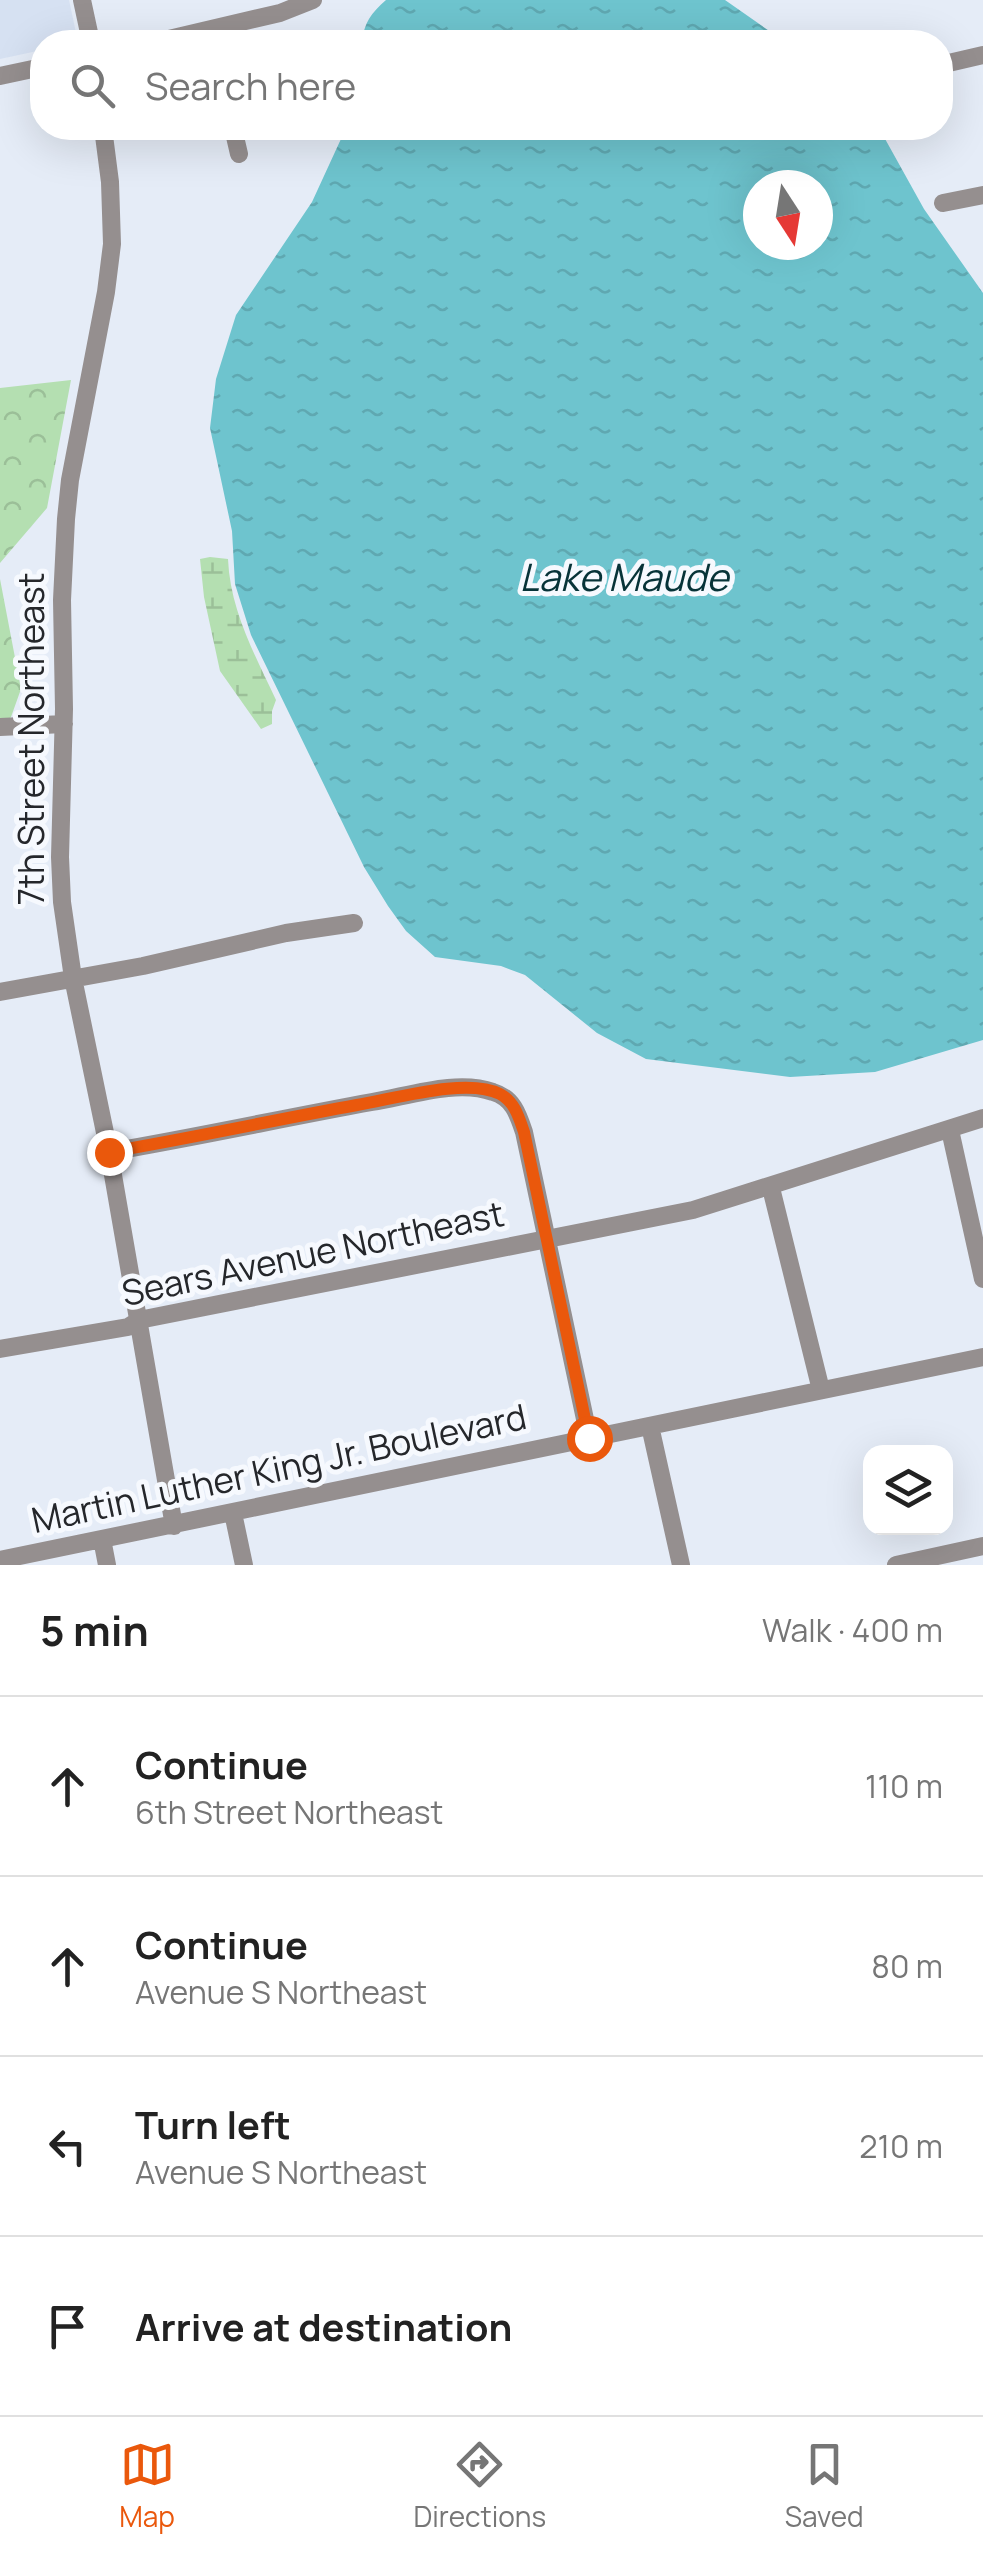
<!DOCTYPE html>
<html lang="en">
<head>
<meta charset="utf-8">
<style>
	:root { --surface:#fff; --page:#f6f6f6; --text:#222; --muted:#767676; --line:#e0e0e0; --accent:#ea580c }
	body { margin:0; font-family:Manrope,sans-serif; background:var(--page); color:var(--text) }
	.controls { position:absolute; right:30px; bottom:30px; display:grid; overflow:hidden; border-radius:20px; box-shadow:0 10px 40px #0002 }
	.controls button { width:90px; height:90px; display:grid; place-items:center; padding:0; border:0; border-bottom:2px solid var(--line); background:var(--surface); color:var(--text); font:50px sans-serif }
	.compass { position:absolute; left:743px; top:170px; width:90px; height:90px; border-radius:50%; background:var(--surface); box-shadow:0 10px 40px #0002; rotate:168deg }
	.stop { position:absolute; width:30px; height:30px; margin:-22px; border:8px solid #ea580c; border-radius:50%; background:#fff }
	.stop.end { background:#ea580c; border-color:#fff; box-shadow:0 2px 10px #0008 }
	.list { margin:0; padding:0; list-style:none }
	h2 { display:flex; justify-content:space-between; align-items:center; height:130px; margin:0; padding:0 40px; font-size:42px }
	h2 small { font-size:32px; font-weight:400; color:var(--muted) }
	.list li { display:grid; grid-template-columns:65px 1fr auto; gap:30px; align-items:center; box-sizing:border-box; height:180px; padding:0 40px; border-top:2px solid var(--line) }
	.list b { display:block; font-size:38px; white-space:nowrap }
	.list p { margin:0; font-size:32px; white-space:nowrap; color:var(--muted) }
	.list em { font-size:32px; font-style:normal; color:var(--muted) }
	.icon { flex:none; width:55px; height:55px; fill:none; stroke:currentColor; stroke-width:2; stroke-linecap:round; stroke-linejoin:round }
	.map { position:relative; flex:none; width:983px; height:1565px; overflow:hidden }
	.search { position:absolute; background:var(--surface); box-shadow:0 10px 40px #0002; left:30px; right:30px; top:30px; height:110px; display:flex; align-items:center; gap:25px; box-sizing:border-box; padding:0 35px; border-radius:40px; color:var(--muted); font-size:38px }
	.sheet { height:850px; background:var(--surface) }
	nav { display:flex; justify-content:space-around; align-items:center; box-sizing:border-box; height:140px; border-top:2px solid var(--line); background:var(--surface); font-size:28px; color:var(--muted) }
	nav a { display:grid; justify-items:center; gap:5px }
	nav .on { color:var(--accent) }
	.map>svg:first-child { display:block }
</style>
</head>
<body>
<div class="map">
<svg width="983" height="1565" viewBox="0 0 983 1565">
	<defs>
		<pattern id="wetland-marsh" width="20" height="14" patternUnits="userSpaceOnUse" patternTransform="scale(2.5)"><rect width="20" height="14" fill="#b4dfb1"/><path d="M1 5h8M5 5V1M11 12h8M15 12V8" fill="none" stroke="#9bbf98"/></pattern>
		<pattern id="park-crowns" width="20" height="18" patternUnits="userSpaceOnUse" patternTransform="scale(2.5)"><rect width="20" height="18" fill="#b4dfb1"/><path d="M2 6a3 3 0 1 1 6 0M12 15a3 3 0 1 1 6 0" fill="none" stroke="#9bbf98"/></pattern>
		<pattern id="water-ripples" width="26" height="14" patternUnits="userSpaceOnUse" patternTransform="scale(2.5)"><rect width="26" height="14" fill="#6ec4ce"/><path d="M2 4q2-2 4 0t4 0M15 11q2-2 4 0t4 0" fill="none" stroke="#5fa8b1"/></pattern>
	</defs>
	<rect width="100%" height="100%" fill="#e5ecf7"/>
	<path fill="#d6e1f2" d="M 0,0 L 69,0 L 78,42 L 42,42 L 42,50 L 0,59 Z"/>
	<path fill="url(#wetland-marsh)" d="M 210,557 L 228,559 C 230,610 255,655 276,700 L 272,711 L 272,724 L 261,729 L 220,671 L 204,597 L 200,559 Z"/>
	<path fill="url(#park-crowns)" d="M 71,380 L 47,508 L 0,563 L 0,388 Z
		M 0,579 L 21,689 L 11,717 L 0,727 Z"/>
	<path fill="url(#water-ripples)" fill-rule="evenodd" d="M 386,0 L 725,0 L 785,42 L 362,42 C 364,23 371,13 386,0 Z
		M 346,128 L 879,128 L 924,209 L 983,293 L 983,1040 L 875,1072 L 790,1077 L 646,1059 L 597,1033 L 525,975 L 501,966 L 435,957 L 406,931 L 388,906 L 364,867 L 251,635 L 235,584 L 232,531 L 210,428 L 216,379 L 236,315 L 312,202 ZM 758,185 L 818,185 L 818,245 L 758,245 Z"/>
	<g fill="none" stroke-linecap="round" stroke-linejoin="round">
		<path stroke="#958f8f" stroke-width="18" d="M 82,0 L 91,42
			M 156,42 L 280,13 L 313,0
			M 895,42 L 909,42
			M 940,65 L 983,55
			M 0,76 L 42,67
			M 103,128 L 110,182 L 112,244 L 106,292 L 70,480 L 66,519 L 62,600 L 64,709 L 60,857 L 62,902 L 73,978 L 109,1152 L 174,1526
			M 233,128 L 239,154
			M 943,203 L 983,195
			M 0,727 L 64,724
			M 0,992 L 143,966 L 286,933 L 354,923
			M 950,1130 L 983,1279
			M 109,1152 C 197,1137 284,1118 372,1102 C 409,1096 457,1079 493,1092 C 513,1098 518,1114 524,1132 L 589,1438
			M 771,1188 L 821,1390
			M 0,1349 L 128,1327 L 139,1320 L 693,1210 L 983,1118
			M 650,1426 L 681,1565
			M 233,1513 L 244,1565
			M 102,1539 L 107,1565
			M 0,1560 L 983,1357
			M 896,1565 L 983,1546"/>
	</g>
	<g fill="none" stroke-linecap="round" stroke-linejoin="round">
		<path stroke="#ea580c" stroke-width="12" d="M 109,1152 C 192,1138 274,1120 357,1105 C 394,1099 467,1077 500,1094 C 515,1102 519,1118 524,1132 L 589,1438"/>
	</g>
	<g text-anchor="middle" stroke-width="10" stroke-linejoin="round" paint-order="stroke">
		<g font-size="35" fill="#25272b" stroke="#f6f9fe">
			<text transform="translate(32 739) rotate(-90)" y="12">7th Street Northeast</text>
			<text transform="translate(313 1254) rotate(-12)" y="12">Sears Avenue Northeast</text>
			<text transform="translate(279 1469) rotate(-12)" y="12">Martin Luther King Jr. Boulevard</text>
		</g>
		<g font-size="38" font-style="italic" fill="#073338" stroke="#f6f9fe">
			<text x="624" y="591">Lake Maude</text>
		</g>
	</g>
</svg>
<div class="controls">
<button><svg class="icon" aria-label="layers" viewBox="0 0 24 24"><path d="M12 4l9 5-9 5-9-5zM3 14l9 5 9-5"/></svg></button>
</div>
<svg class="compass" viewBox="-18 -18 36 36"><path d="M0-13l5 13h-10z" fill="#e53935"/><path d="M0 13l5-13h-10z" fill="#767676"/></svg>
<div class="stop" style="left:589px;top:1438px"></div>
<div class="stop end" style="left:109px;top:1152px"></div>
<div class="search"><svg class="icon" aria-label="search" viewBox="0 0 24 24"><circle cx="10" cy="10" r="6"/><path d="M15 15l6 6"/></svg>Search here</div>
</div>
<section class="sheet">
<h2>5 min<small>Walk · 400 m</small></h2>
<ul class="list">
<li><svg class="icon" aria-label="ahead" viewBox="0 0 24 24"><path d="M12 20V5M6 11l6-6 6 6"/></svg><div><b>Continue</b><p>6th Street Northeast</p></div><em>110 m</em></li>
<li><svg class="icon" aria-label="ahead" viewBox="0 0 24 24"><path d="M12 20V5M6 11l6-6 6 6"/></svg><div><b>Continue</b><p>Avenue S Northeast</p></div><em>80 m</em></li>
<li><svg class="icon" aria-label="left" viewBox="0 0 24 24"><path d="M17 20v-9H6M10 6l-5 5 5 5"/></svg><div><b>Turn left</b><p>Avenue S Northeast</p></div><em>210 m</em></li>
<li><svg class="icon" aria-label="arrive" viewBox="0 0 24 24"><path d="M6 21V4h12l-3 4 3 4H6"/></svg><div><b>Arrive at destination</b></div></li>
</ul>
</section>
<nav>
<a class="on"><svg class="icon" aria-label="map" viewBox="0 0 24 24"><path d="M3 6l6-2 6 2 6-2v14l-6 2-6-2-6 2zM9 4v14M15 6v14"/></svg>Map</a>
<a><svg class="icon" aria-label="directions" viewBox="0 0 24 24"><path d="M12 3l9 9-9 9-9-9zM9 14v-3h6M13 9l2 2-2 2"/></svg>Directions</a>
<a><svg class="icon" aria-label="saved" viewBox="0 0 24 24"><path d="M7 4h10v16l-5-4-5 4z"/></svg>Saved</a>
</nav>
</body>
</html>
